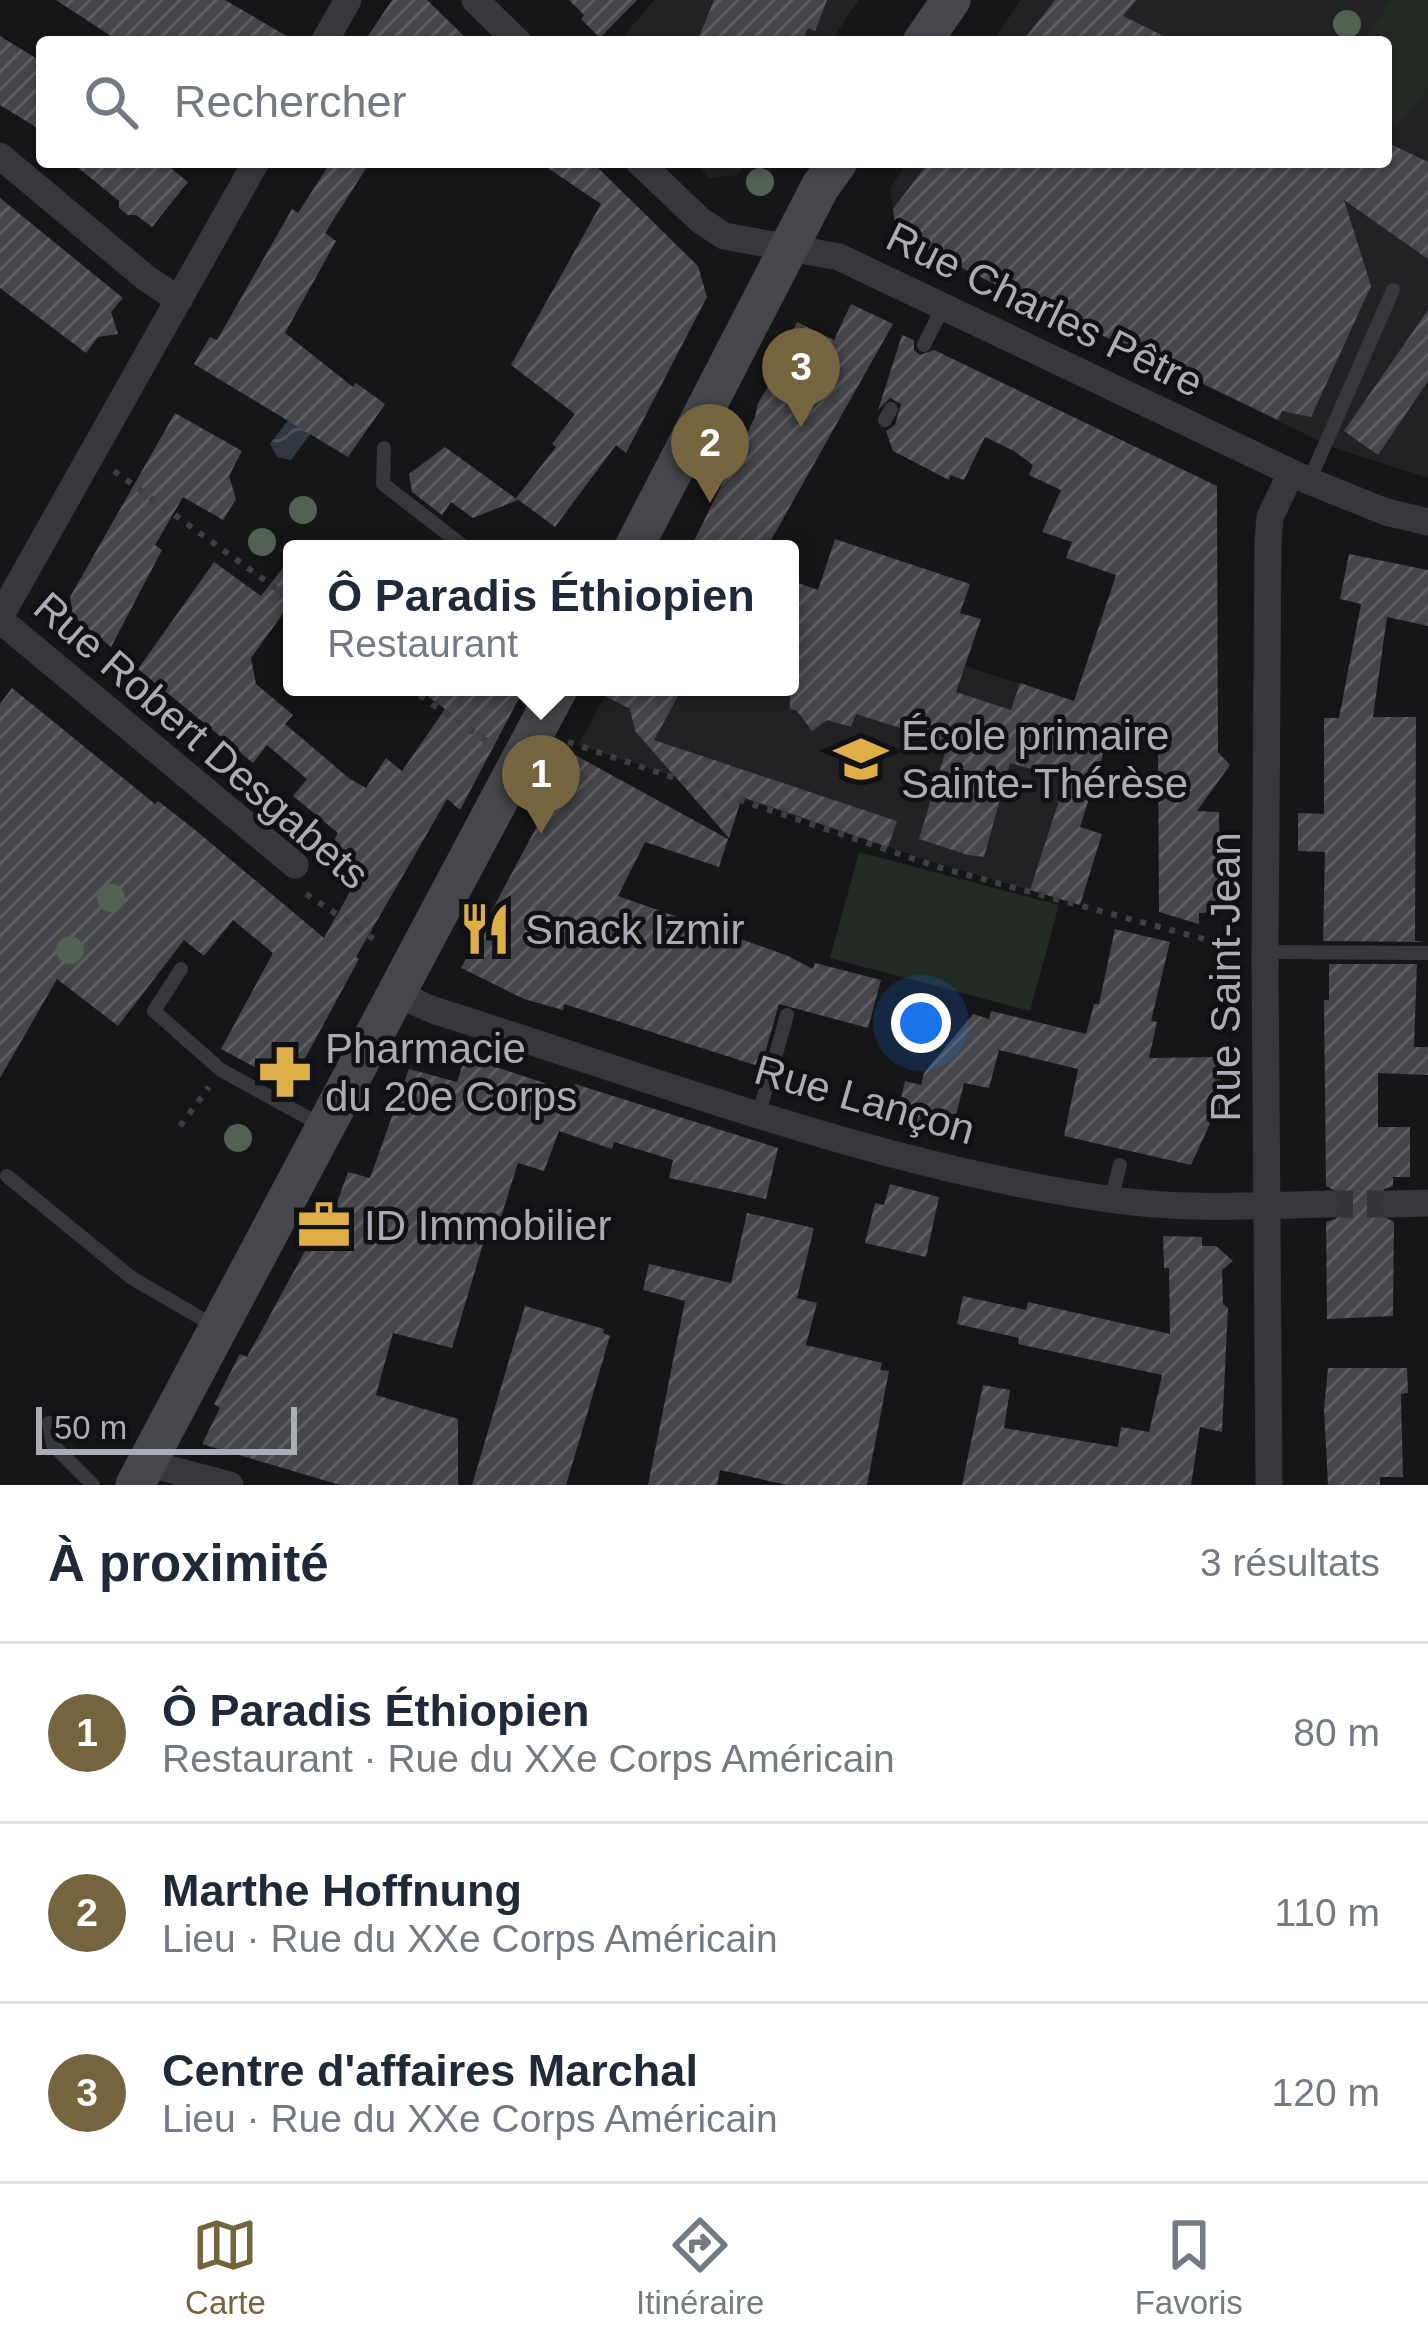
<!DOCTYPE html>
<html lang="fr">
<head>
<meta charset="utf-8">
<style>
	:root { --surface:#fff; --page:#f2f2f3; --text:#1f2937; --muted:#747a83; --line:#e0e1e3; --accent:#75653f }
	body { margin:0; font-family:Helvetica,sans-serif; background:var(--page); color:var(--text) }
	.scale { position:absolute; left:36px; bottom:30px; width:261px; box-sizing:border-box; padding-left:12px; border:6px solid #aaadb6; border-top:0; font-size:33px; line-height:42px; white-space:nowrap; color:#aaadb6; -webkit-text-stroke:9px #111113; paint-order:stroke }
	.you { position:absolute; left:921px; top:1023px; width:42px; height:42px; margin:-30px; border:9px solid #fff; border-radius:50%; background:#1a73e8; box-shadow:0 0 0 18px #1a73e833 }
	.badge { display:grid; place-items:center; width:78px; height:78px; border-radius:50%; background:var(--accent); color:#fff; font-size:39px; font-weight:700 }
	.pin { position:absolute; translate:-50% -99px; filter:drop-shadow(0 3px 6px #0008) }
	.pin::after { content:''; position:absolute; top:63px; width:42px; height:36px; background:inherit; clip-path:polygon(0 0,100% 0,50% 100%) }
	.popup { position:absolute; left:283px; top:540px; width:516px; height:156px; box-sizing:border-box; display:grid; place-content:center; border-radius:12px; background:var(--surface); filter:drop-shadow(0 3px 9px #0005); font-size:39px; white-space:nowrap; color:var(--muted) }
	.popup b { font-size:45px; color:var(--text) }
	.popup::after { content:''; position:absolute; left:50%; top:100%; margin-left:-24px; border:24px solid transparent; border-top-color:var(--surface) }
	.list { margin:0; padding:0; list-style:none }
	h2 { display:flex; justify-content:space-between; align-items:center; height:156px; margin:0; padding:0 48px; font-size:51px }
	h2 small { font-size:39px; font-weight:400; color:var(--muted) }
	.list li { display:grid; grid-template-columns:78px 1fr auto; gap:36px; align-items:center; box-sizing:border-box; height:180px; padding:0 48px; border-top:3px solid var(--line) }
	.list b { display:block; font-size:45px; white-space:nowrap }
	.list p { margin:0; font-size:39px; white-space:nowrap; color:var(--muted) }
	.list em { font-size:39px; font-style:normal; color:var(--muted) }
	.icon { flex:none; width:66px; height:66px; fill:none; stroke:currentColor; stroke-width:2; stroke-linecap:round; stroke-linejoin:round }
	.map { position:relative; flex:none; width:1428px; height:1485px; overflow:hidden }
	.search { position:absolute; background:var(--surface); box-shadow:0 3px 9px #0004; left:36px; right:36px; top:36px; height:132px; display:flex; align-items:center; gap:30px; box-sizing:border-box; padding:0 42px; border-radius:12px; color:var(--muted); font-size:45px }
	.sheet { height:696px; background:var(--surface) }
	nav { display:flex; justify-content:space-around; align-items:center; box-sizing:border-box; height:168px; border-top:3px solid var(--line); background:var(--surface); font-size:33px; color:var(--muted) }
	nav a { display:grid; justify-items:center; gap:6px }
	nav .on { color:var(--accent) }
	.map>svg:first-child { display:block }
</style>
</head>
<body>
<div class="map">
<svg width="1428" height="1485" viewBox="0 0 1428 1485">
	<defs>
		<pattern id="water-waves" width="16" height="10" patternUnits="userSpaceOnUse" patternTransform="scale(3)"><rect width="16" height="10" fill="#31383f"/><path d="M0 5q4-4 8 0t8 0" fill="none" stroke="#4c5258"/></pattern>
		<pattern id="building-hatch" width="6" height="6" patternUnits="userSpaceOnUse" patternTransform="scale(3)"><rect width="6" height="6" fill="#45464a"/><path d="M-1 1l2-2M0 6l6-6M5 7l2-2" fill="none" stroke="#5d5e62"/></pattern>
	</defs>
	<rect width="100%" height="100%" fill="#161618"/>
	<path fill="#222225" d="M 654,0 L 859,0 L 830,42 L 619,42 Z
		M 1021,0 L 1428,0 L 1428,478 L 1334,448 L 938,257 L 895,225 L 890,188 L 908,162 L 1386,162 L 1386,42 L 992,42 Z
		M 694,162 L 746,162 L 737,175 L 710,178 Z
		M 790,611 L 1116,714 L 1057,898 L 937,863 L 578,745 L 610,687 L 790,687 Z"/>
	<path fill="#232a24" d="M 1393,0 L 1428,0 L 1428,87 L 1398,126 L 1386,117 L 1386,42 L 1361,42 Z
		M 859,852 L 1059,905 L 1030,1011 L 830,958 Z"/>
	<path fill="url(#water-waves)" d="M 301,403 L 322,418 L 291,460 L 277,457 L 270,444 Z"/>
	<path fill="url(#building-hatch)" d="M 56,0 L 225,0 L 297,42 L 120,42 Z
		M 392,0 L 427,0 L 470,42 L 364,42 Z
		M 569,0 L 637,0 L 600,38 L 581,19 L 584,15 Z
		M 714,0 L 827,0 L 815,31 L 808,28 L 802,42 L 697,42 Z
		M 1055,0 L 1136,0 L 1123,16 L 1176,42 L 1022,42 Z
		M 0,36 L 42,62 L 42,131 L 0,105 Z
		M 1386,142 L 1428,162 L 1428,259 L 1344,200 L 1371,286 L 1311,417 L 1282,411 L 1278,420 L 939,257 L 895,225 L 893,209 L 929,162 L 1386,162 Z
		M 71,162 L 163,162 L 188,182 L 152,227 L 136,215 L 128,215 L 119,208 L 119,201 Z
		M 331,162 L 370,162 L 325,233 L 336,241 L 285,333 L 353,387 L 356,383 L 385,404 L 348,457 L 194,364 L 210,337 L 217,340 L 292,209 L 298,213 Z
		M 539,162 L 592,162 L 698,266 L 707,297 L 626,453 L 616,445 L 555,527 L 516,498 L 556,447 L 552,444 L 575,414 L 511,365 L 601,204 Z
		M 0,198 L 123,298 L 111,312 L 118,334 L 98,337 L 86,353 L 0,288 Z
		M 851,304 L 893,324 L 766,549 L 690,549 L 755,417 L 758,403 L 786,358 L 781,356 L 797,322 L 834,340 Z
		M 1428,310 L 1428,381 L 1378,455 L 1344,431 Z
		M 902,335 L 914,340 L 914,350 L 920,355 L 934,350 L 1217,486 L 1218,752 L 1230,765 L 1197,811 L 1219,812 L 1220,912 L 1199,913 L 1199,924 L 1159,912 L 1158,742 L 1108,738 L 1080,827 L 1102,834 L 1080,905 L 1030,890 L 1066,779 L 1010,763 L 984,857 L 968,855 L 919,839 L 948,743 L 856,714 L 851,727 L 827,720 L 812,731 L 797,711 L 790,709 L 790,580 L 818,590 L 835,539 L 970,584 L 960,613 L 981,619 L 956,692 L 1011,710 L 1020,683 L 1074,701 L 1116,575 L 1066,558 L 1072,542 L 1042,532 L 1061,490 L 1029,475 L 1033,465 L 1014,451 L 985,437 L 964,480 L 950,475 L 949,480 L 893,451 L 886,431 L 895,425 L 901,404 L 890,398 L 878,410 Z
		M 175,413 L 242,451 L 229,476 L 236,499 L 223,520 L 183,497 L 155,545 L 162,550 L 111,647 L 73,616 L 70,597 Z
		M 445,447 L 518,500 L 473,518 L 451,502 L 442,515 L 412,492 L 409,474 Z
		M 1349,554 L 1428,570 L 1428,626 L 1387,617 L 1373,717 L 1416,717 L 1415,941 L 1428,942 L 1323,941 L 1325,852 L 1298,851 L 1298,813 L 1324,814 L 1324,718 L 1339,718 L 1361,604 L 1340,599 Z
		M 292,556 L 292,601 L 251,658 L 256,684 L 293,715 L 285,724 L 350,779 L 366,788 L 386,758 L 402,771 L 445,709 L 415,687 L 525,687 L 460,810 L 447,799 L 356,957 L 359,959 L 290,1086 L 221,1049 L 273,953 L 233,920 L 204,956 L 184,940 L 118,1026 L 57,979 L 0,1078 L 0,704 L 12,688 L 155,804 L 158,801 L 194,829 L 324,938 L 360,874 L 328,851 L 338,833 L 293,796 L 307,779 L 267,745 L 253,763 L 138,669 L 214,562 L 261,596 Z
		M 588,687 L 683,687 L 654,740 L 897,821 L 888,847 L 742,797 L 729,838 L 635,731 L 630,709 Z
		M 575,755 L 728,839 L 719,867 L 645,842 L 618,896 L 786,955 L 813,969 L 815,963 L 881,980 L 868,1028 L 779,1004 L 761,1067 L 564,1004 L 563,1010 L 524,999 L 461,968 Z
		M 1115,929 L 1170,942 L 1151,1021 L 1157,1022 L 1149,1058 L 1221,1057 L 1220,1117 L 1213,1117 L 1191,1165 L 1064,1136 L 1078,1069 L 999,1050 L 989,1088 L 964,1083 L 954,1123 L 935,1118 L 912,1140 L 908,1139 L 915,1111 L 899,1107 L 905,1081 L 921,1085 L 924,1073 L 973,1014 L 989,1019 L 991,1011 L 1086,1034 L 1094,1004 L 1099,1004 Z
		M 1329,964 L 1417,964 L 1414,1047 L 1428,1047 L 1428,1075 L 1378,1073 L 1378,1127 L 1410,1127 L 1410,1177 L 1393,1177 L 1393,1186 L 1384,1189 L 1376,1203 L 1379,1214 L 1394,1222 L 1393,1316 L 1327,1319 L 1326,1222 L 1336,1219 L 1344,1205 L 1341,1194 L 1326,1186 L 1324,1000 L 1329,1000 Z
		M 465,1057 L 572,1092 L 575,1084 L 778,1148 L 766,1199 L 669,1178 L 673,1160 L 614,1142 L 612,1149 L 559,1131 L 544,1171 L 518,1163 L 501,1217 L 492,1214 L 452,1348 L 393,1333 L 376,1395 L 458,1419 L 458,1485 L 340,1485 L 202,1444 L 220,1408 L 214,1404 L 240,1354 L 247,1357 L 328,1209 L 334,1211 L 348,1172 L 370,1178 L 409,1069 L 457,1082 Z
		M 890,1184 L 939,1197 L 926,1257 L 865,1243 L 875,1203 L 884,1205 Z
		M 747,1213 L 814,1228 L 797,1298 L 817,1303 L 806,1345 L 882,1363 L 880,1370 L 889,1371 L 867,1485 L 787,1485 L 720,1470 L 717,1485 L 648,1485 L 685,1301 L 643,1290 L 649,1264 L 731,1283 Z
		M 1163,1236 L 1202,1237 L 1202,1246 L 1216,1246 L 1233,1261 L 1222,1270 L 1223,1304 L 1228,1308 L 1222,1432 L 1200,1427 L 1191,1485 L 962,1485 L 983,1385 L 1010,1390 L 1004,1428 L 1118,1447 L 1121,1427 L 1149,1432 L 1162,1375 L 1018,1344 L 1019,1338 L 957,1324 L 963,1296 L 1026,1310 L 1028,1302 L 1170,1334 L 1169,1268 L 1164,1268 Z
		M 525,1306 L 604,1329 L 603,1333 L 610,1336 L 588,1411 L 566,1485 L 472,1485 Z
		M 1328,1368 L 1407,1368 L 1408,1393 L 1401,1394 L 1403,1477 L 1380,1477 L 1380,1485 L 1328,1485 L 1324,1409 Z"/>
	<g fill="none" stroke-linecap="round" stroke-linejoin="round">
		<path stroke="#343438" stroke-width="27" stroke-dasharray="27 14" stroke-linecap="butt" d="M 1326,1204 L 1394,1204"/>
		<path stroke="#3e3f43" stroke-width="6" stroke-dasharray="6 9" stroke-linecap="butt" d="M 114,471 L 292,600
			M 407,687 L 488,742
			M 568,742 L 938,867 L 1237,948
			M 306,894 L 380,943
			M 180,1126 L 209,1087"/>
		<path stroke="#38383c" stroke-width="14" d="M 924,345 L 943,307
			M 885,420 L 891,409
			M 384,448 L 383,484 L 467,549
			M 1309,481 L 1393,290
			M 1265,952 L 1428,953
			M 181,969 L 154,1011 L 221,1070 L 321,1125
			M 759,1113 L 787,1015
			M 7,1176 L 132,1278 L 216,1327
			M 1111,1200 L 1120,1165
			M 49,1423 L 53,1445 L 93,1485"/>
		<path stroke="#38383c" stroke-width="27" d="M 475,0 L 518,42
			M 324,42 L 348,0
			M 0,156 L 146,278 L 179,300
			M 639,162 L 700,220 L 724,236 L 839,257 L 1309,481 L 1386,512 L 1428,522
			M 0,617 L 256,162
			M 0,620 L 295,865
			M 395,993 L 433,1010 C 654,1079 878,1166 1108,1199 C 1179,1210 1254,1206 1326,1204
			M 1394,1204 L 1428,1203
			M 146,1463 L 230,1485
			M 1269,1485 L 1265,960 L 1268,541 L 1270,517 L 1291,473"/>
		<path stroke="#46474c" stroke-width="39" d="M 922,42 L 951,0
			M 633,549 L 820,187 L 838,162
			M 135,1485 L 559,687"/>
	</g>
	<g fill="#526154">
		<circle cx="1347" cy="24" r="14"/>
		<circle cx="760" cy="182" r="14"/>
		<circle cx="303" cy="510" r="14"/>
		<circle cx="262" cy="542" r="14"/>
		<circle cx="111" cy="898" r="14"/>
		<circle cx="70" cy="950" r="14"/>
		<circle cx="238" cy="1138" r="14"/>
	</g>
	<defs>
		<g id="school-bare" transform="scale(4.14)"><path d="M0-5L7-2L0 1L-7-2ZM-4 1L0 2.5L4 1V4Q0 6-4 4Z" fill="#deaf48" stroke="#111113" stroke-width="2.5" paint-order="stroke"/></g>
		<g id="restaurant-bare" transform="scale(4.14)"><path d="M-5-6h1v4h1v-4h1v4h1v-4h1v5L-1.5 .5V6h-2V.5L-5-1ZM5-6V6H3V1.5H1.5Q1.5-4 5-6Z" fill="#deaf48" stroke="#111113" stroke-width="2.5" paint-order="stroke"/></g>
		<g id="pharmacy-bare" transform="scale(4.14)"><path d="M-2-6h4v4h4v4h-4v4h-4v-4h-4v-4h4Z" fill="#deaf48" stroke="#111113" stroke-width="2.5" paint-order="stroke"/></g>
		<g id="office-bare" transform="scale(4.14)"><path d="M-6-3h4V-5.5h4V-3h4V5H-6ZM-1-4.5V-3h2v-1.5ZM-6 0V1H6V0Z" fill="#deaf48" stroke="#111113" stroke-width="2.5" paint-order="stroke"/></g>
	</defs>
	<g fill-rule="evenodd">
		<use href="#school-bare" x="861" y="759"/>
		<use href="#restaurant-bare" x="485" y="929"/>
		<use href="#pharmacy-bare" x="285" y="1072"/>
		<use href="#office-bare" x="324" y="1225"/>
	</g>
	<g text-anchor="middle" stroke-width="9" stroke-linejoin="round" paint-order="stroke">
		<g font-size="42" fill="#aaadb6" stroke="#111113">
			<text transform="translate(1045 309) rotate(26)" y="15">Rue Charles Pêtre</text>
			<text transform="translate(202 740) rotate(41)" y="15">Rue Robert Desgabets</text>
			<text transform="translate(1225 977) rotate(-90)" y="15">Rue Saint-Jean</text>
			<text transform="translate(865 1099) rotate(16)" y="15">Rue Lançon</text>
		</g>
		<g font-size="42" fill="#aaadb6" stroke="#111113" text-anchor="start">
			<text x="901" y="750">École primaire<tspan x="901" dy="48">Sainte-Thérèse</tspan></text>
			<text x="525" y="944">Snack Izmir</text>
			<text x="325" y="1063">Pharmacie<tspan x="325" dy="48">du 20e Corps</tspan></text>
			<text x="364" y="1240">ID Immobilier</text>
		</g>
	</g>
</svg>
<div class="scale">50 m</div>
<div class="you"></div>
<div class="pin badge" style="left:541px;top:834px">1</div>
<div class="popup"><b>Ô Paradis Éthiopien</b>Restaurant</div>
<div class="pin badge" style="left:710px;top:503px">2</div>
<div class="pin badge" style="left:801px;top:427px">3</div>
<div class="search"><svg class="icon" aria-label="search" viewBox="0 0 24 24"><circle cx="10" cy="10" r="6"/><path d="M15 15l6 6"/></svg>Rechercher</div>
</div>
<section class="sheet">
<h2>À proximité<small>3 résultats</small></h2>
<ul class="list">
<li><span class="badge">1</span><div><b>Ô Paradis Éthiopien</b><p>Restaurant · Rue du XXe Corps Américain</p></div><em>80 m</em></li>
<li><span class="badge">2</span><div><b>Marthe Hoffnung</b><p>Lieu · Rue du XXe Corps Américain</p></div><em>110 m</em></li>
<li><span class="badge">3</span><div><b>Centre d'affaires Marchal</b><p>Lieu · Rue du XXe Corps Américain</p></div><em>120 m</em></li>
</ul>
</section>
<nav>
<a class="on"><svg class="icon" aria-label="map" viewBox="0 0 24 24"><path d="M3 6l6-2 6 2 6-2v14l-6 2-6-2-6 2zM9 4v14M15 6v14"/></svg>Carte</a>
<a><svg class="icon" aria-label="directions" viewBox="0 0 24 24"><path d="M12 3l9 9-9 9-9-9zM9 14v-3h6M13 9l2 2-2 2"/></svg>Itinéraire</a>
<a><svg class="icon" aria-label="saved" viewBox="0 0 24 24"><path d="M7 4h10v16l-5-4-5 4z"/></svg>Favoris</a>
</nav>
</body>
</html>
